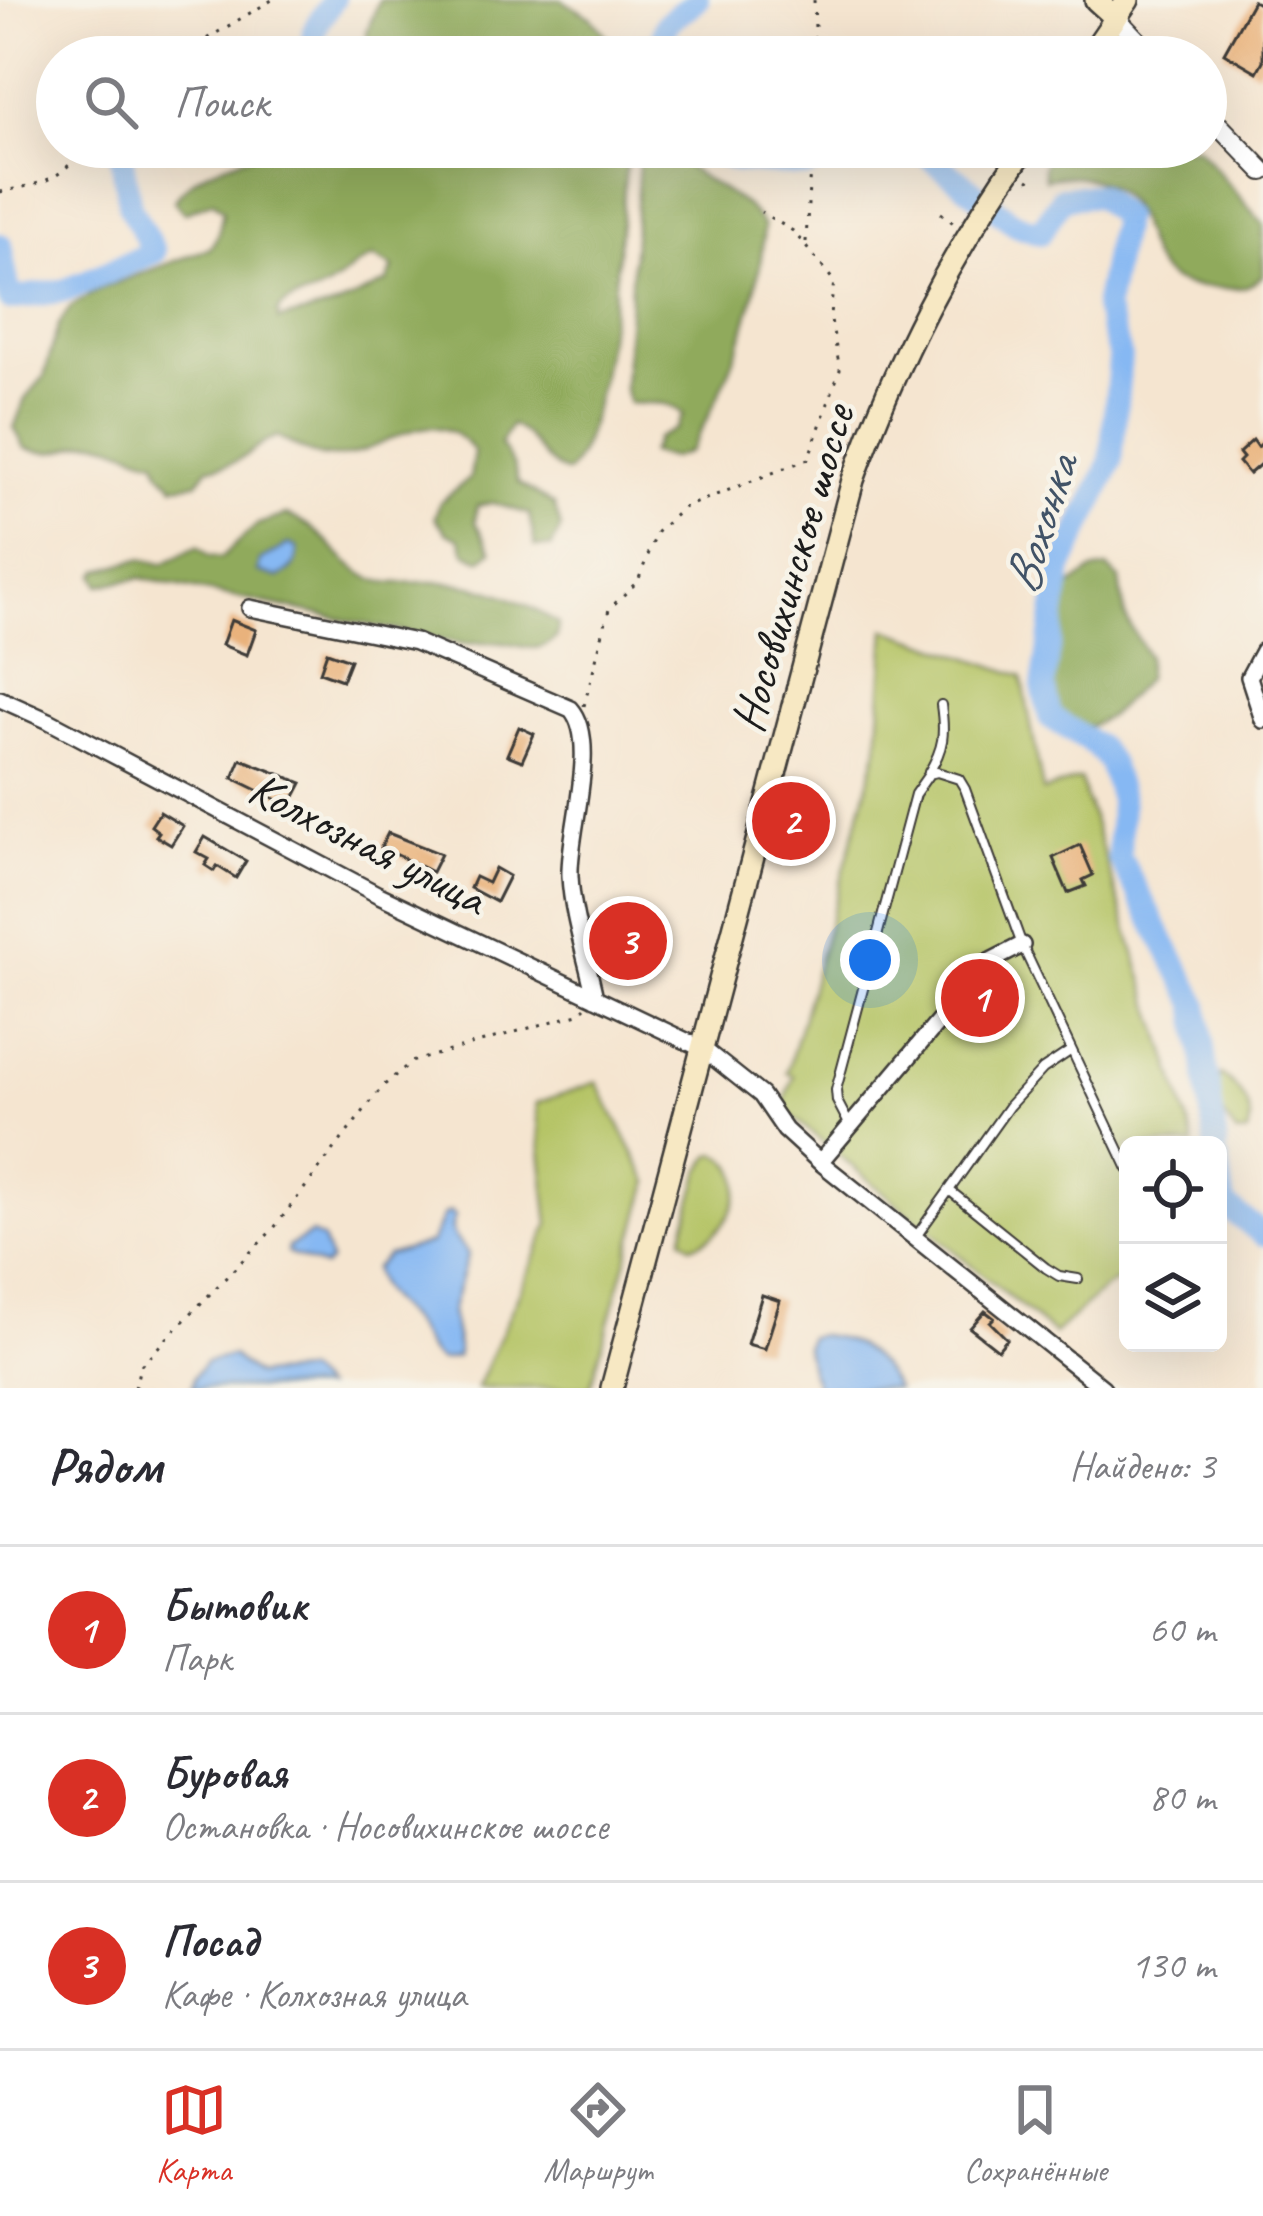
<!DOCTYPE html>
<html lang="ru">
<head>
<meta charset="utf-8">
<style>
	:root { --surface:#fff; --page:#f2f2f3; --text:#2b2b33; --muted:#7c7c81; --line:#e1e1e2; --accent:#d93025 }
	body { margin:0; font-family:Caveat,sans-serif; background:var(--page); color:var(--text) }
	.controls { position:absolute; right:36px; bottom:36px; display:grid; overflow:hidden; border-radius:18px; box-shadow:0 12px 48px #0002 }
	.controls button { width:108px; height:108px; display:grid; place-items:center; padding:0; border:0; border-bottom:3px solid var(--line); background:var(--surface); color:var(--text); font:60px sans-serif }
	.you { position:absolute; left:870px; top:960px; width:42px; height:42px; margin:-30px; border:9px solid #fff; border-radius:50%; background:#1a73e8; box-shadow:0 0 0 18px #1a73e833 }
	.badge { display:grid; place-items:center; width:78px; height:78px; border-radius:50%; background:var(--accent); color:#fff; font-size:39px; font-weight:700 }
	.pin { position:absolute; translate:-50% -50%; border:6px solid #fff; box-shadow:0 3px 12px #0006 }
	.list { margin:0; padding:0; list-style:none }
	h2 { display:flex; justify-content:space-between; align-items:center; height:156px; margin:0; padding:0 48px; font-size:51px }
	h2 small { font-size:39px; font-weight:400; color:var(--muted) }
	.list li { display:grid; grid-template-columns:78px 1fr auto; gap:36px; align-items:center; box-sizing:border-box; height:168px; padding:0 48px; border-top:3px solid var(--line) }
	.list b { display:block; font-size:45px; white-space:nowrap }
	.list p { margin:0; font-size:39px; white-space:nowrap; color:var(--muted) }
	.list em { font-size:39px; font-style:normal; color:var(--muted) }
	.icon { flex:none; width:66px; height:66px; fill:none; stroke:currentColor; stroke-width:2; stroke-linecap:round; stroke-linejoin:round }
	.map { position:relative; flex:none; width:1263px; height:1388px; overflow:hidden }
	.search { position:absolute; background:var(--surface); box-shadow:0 12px 48px #0002; left:36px; right:36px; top:36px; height:132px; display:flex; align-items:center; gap:30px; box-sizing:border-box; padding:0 42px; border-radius:66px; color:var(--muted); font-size:45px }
	.sheet { height:660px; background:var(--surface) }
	nav { display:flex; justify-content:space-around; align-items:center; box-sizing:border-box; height:168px; border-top:3px solid var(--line); background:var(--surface); font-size:33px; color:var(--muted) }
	nav a { display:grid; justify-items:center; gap:6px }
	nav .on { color:var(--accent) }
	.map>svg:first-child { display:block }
</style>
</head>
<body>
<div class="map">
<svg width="1263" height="1388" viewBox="0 0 1263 1388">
	<rect width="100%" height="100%" fill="#f7f3e8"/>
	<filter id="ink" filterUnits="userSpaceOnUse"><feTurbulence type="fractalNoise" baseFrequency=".00833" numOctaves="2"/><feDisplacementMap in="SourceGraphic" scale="24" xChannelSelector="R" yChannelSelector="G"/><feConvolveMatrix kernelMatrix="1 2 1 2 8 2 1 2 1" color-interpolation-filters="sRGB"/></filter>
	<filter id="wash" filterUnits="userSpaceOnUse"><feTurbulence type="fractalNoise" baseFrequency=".004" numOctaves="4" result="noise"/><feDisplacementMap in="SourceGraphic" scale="48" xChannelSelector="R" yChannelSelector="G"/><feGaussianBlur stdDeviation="2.7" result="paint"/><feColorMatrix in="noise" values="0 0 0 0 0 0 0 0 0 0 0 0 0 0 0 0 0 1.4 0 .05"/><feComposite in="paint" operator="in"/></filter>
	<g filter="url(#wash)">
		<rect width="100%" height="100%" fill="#f5e5d0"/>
		<path fill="#b5c466" stroke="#687041" stroke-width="3" d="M 886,629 L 1022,676 L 1043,791 L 1080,779 L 1191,1131 L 1194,1145 L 1128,1145 L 1128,1274 L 1104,1289 L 1054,1334 L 782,1108 L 794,1076 L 787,1073 L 878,748 Z
			M 1221,1075 C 1239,1087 1256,1110 1248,1133 L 1236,1134 C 1224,1115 1205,1095 1221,1075 Z
			M 597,1082 L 649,1182 L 590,1388 L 477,1388 L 549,1225 L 536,1103 Z
			M 717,1154 C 761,1171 728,1238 691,1246 L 682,1238 L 700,1173 L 711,1155 Z"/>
		<path fill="#90aa5b" stroke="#56633c" stroke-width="3" fill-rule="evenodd" d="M 379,0 L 562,0 L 592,18 L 623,57 L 368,57 L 367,32 Z
			M 275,147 L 628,147 C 620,217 610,428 567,473 C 537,461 536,436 511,425 L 500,444 L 514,466 L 518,483 L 554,505 L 561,528 L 552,547 L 535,546 L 529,514 L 493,503 L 477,506 L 475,522 L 492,551 L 481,560 L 465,552 L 460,539 L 446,532 L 435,517 L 440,502 L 470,478 L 474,452 C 432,396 388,452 338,457 C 316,459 296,447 277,436 C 252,447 239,468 209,467 L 197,483 L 174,486 L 160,472 L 156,460 C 136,457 121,445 100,442 C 72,439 67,460 25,448 L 14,428 L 25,399 L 44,377 L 58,326 L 71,306 L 99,289 L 210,248 L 218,235 L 223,211 L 213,201 L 184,213 L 174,201 C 198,165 237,162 275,147 ZM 374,257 L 393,268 L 387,282 L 337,306 L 278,320 L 278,311 C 296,293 303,301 323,290 C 342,281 353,264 374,257 Z
			M 640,147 L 655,147 L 747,206 L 764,226 C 760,305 728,384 689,452 L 672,458 L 650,453 L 657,438 L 676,429 L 683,414 C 664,397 650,406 629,403 L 624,388 Z
			M 1056,147 L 1197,147 L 1263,224 L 1263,275 C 1251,288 1240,289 1221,288 C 1202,286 1184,289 1168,277 C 1147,263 1146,233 1134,212 C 1117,180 1077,171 1045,179 L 1043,166 Z
			M 286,515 C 326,528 334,559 368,577 C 388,587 413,581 434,582 C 479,582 521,599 558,624 L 557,637 C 538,655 526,646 503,643 C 490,642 476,644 463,644 L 141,578 L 100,585 L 95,575 L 100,570 L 140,559 L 163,564 L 198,546 L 209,556 L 221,558 L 258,524 Z
			M 1107,568 L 1120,579 L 1125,616 L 1148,657 L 1146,679 L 1110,716 L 1088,727 L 1073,722 L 1056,709 L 1053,681 L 1068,588 L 1092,571 Z"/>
		<path fill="#86b8f3" stroke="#516a88" stroke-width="3" d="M 289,544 L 298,548 C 298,565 293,570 278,578 L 258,572 L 260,561 Z
			M 451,1212 L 455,1216 C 446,1237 458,1238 468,1254 L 451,1312 L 458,1347 L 456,1357 L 440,1361 C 423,1349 422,1334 409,1320 C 394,1304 378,1293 374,1269 L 387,1255 L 431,1243 L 444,1215 Z
			M 311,1234 L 322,1239 L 330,1261 L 324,1267 L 287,1253 L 288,1247 Z
			M 821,1335 C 858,1339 878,1357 896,1388 L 818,1388 L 810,1370 L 806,1347 L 809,1337 Z
			M 232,1356 L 256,1375 L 305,1372 L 323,1388 L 192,1388 L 194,1376 L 205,1362 Z"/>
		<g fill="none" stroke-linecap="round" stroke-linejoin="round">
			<path stroke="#86b8f3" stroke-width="24" d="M 311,57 L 315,28 L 333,0
				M 657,57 L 667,23 L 697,0
				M 699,147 L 739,161 L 808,166 L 839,147
				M 916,147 L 1015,224 L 1040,233 L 1062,198 L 1098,195 L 1122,217 L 1105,308 L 1120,357 L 1111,462 L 1061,569 L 1043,686 L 1050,717 L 1097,746 L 1110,763 L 1121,800 L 1119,857 L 1197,1004 L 1216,1145
				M 0,245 L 10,299 L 66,290 L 154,252 L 130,207 L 120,147
				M 1218,1160 L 1224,1205 L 1263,1234"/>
		</g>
		<g id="blocks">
			<path fill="#e9b27b" d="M 1253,1 L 1263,6 L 1263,61 L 1257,72 L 1224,53 Z
				M 1253,440 L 1258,447 L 1263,442 L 1263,462 L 1249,474 L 1239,462 L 1243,458 L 1239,453 Z
				M 231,620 L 256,630 L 247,655 L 222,645 Z
				M 327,652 L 350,660 L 342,680 L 320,672 Z
				M 519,727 L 534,734 L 522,761 L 507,755 Z
				M 241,759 L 302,783 L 290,806 L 233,778 Z
				M 160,812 L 183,826 L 171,845 L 156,836 L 159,832 L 151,826 Z
				M 388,833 L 441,854 L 432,872 L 381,847 Z
				M 205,837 L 246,861 L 236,878 L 217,866 L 214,871 L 205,865 L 209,859 L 196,852 Z
				M 1080,845 L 1093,875 L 1083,880 L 1086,886 L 1068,893 L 1053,858 Z
				M 495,868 L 509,876 L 496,902 L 470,888 L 475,877 L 488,883 Z
				M 592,933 L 639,952 L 628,978 L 611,972 L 614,965 L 598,958 Z
				M 762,1295 L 780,1301 L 765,1349 L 747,1344 Z
				M 985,1311 L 994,1318 L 990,1322 L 1007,1339 L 998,1350 L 970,1328 Z"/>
		</g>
	</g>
	<g filter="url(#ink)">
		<use href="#blocks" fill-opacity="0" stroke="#3d3a37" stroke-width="3"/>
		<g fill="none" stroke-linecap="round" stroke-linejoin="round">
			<g stroke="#3d3a37" stroke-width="12">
				<path id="service" d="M 929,772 C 944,748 945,733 941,705
					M 849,1124 L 837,1101 L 836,1090 L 915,794 L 929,774 L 937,772 L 959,779 L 965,789 L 1022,945 L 1128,1169
					M 949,1190 L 1046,1268 L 1059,1276 L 1078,1279
					M 915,1238 L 1009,1106 L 1043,1069 L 1070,1051"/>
			</g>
			<g stroke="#3d3a37" stroke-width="20">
				<path id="minor" d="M 250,608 L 416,642 L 571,709 C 600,742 568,832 570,876 C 572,916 587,959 595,998
					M 1263,651 L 1249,677 L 1263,720
					M 0,699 L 49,721 L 377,894 L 703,1049 L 761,1095 L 785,1130 L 820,1162 L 1103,1388
					M 820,1162 L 989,962 L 1022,945"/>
			</g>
			<g stroke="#3d3a37" stroke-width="22">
				<path id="tertiary" d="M 1116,18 L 1153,57
					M 1206,112 L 1263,171"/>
			</g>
			<g stroke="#3d3a37" stroke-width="26">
				<path id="secondary" d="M 1096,0 L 1116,18
					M 1089,57 L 1128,0
					M 612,1388 L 853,480 C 897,358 951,253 1026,147"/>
			</g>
			<path stroke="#3d3a37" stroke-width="3" stroke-dasharray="3 9" stroke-linecap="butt" d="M 814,0 L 816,57
				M 176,57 L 272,0
				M 1028,179 L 1037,185
				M 0,192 C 36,184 64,182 81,147
				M 941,213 L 957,226
				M 806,242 L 811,147
				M 584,706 L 609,609 L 638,581 L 657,532 L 683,508 L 808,459 L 840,370 L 830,314 L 834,281 L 793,231 L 761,212
				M 135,1388 L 140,1366 L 274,1228 L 382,1087 L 411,1062 L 578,1014 L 585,1007"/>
			<use href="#service" stroke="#fff" stroke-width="8"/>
			<use href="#minor" stroke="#fff" stroke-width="15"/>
			<use href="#tertiary" stroke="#fff" stroke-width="18"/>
			<use href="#secondary" stroke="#f7e8c3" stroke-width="21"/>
		</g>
	</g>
	<g text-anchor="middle" stroke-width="9" stroke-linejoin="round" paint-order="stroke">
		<g font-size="48" fill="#1c1c1c" stroke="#f7f3e8">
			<text transform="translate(791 568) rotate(-74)" y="17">Носовихинское шоссе</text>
			<text transform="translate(368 842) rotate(27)" y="17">Колхозная улица</text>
		</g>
		<g font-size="51" font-style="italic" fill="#415367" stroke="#f7f3e8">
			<text transform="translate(1039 524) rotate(-72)" y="18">Вохонка</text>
		</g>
	</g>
</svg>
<div class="controls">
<button><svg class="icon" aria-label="locate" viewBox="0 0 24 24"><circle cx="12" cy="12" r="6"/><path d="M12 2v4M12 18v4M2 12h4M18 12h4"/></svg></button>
<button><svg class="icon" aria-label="layers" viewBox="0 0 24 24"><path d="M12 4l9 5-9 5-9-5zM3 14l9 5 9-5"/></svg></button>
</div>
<div class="you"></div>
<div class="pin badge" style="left:980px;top:998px">1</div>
<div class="pin badge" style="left:791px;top:821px">2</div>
<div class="pin badge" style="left:628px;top:941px">3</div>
<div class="search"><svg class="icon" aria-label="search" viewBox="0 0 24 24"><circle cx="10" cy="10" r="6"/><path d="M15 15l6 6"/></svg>Поиск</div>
</div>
<section class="sheet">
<h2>Рядом<small>Найдено: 3</small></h2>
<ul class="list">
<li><span class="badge">1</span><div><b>Бытовик</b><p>Парк</p></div><em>60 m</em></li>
<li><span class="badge">2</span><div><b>Буровая</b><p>Остановка · Носовихинское шоссе</p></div><em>80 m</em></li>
<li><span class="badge">3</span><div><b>Посад</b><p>Кафе · Колхозная улица</p></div><em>130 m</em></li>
</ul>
</section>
<nav>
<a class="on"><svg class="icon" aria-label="map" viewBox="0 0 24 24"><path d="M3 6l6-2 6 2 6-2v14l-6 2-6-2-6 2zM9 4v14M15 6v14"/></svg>Карта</a>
<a><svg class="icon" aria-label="directions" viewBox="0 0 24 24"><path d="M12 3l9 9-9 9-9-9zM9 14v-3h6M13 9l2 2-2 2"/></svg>Маршрут</a>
<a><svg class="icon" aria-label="saved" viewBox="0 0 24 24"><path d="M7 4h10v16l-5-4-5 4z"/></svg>Сохранённые</a>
</nav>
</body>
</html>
